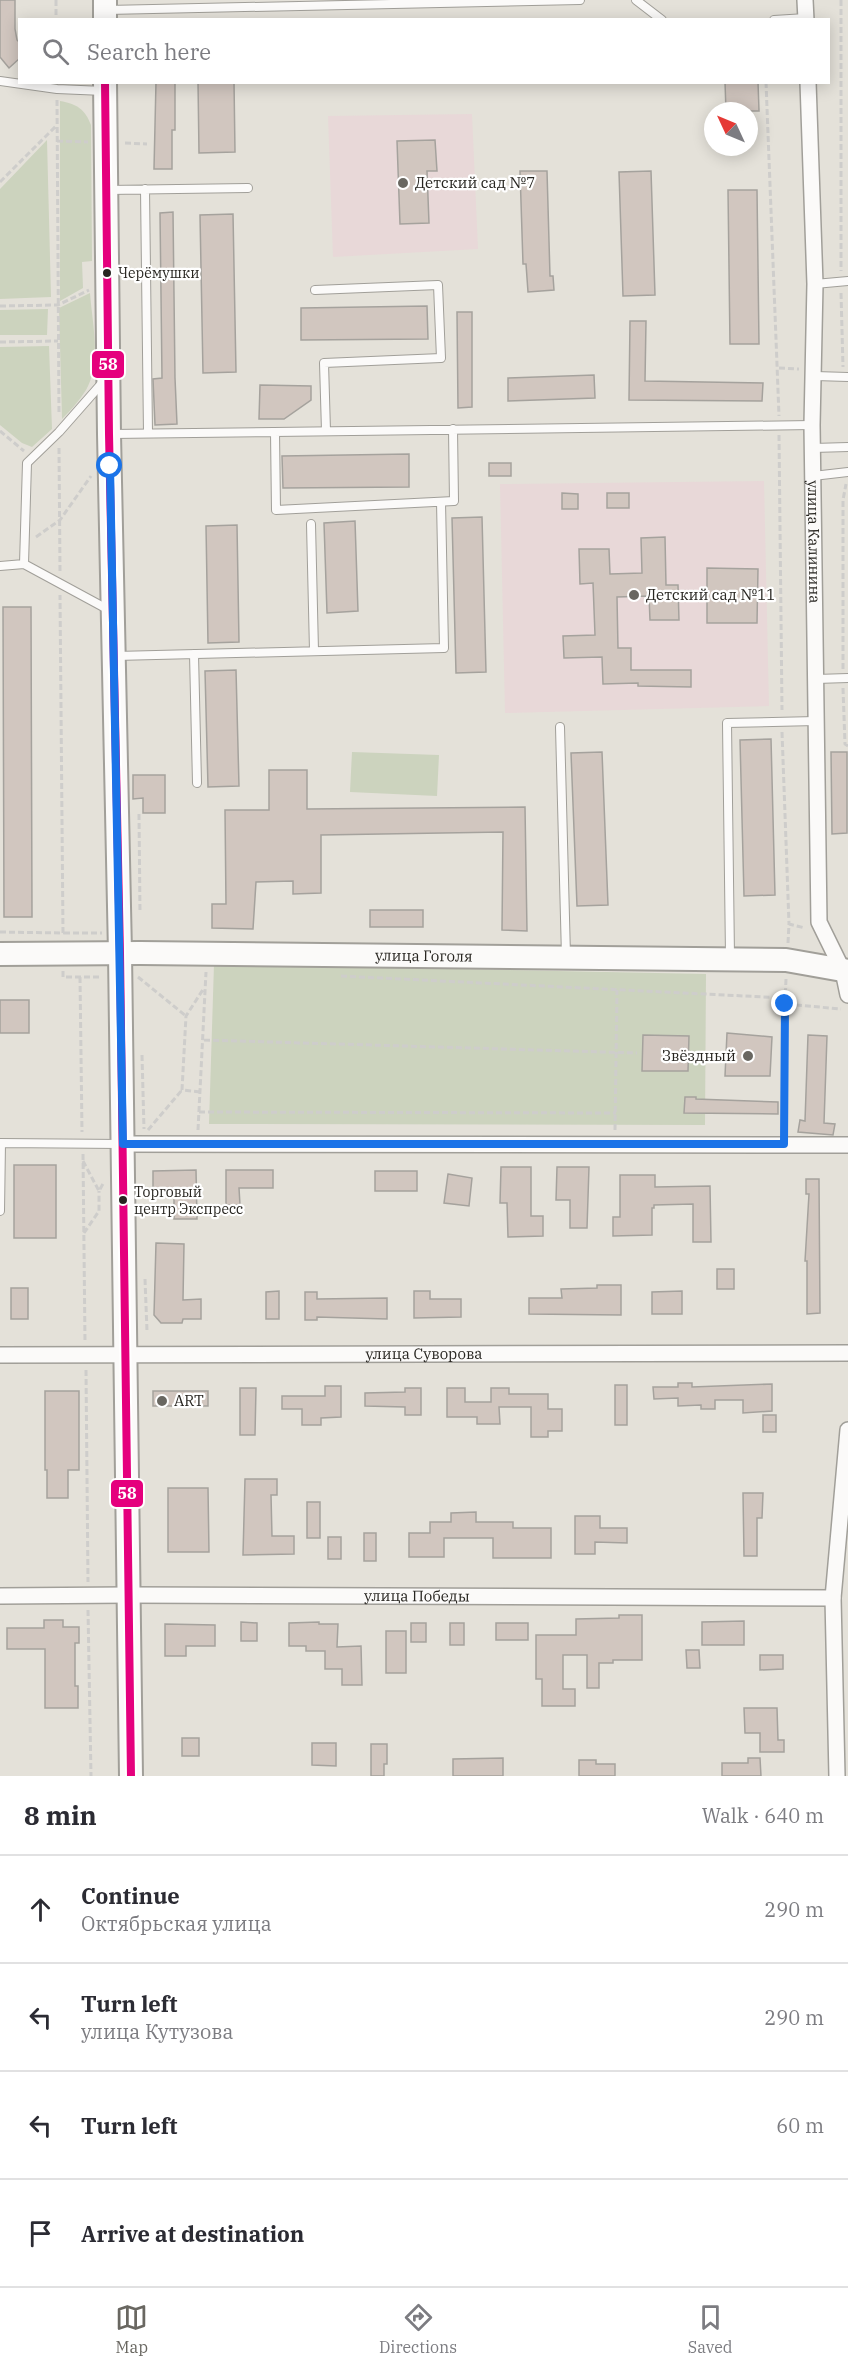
<!DOCTYPE html>
<html lang="en">
<head>
<meta charset="utf-8">
<style>
	:root { --surface:#fff; --page:#f7f7f7; --text:#2b2b33; --muted:#7c7c81; --line:#e1e1e2; --accent:#696761 }
	body { margin:0; font-family:"IBM Plex Serif",serif; background:var(--page); color:var(--text) }
	.compass { position:absolute; left:704px; top:102px; width:54px; height:54px; border-radius:50%; background:var(--surface); box-shadow:0 3px 15px #0003; rotate:314deg }
	.stop { position:absolute; width:18px; height:18px; margin:-14px; border:4px solid #1a73e8; border-radius:50%; background:#fff }
	.stop.end { background:#1a73e8; border-color:#fff; box-shadow:0 2px 6px #0008 }
	.list { margin:0; padding:0; list-style:none }
	h2 { display:flex; justify-content:space-between; align-items:center; height:78px; margin:0; padding:0 24px; font-size:26px }
	h2 small { font-size:20px; font-weight:400; color:var(--muted) }
	.list li { display:grid; grid-template-columns:39px 1fr auto; gap:18px; align-items:center; box-sizing:border-box; height:108px; padding:0 24px; border-top:2px solid var(--line) }
	.list b { display:block; font-size:22px; white-space:nowrap }
	.list p { margin:0; font-size:20px; white-space:nowrap; color:var(--muted) }
	.list em { font-size:20px; font-style:normal; color:var(--muted) }
	.icon { flex:none; width:33px; height:33px; fill:none; stroke:currentColor; stroke-width:2; stroke-linecap:round; stroke-linejoin:round }
	.map { position:relative; flex:none; width:848px; height:1776px; overflow:hidden }
	.search { position:absolute; background:var(--surface); box-shadow:0 3px 15px #0003; left:18px; right:18px; top:18px; height:66px; display:flex; align-items:center; gap:15px; box-sizing:border-box; padding:0 21px; border-radius:0px; color:var(--muted); font-size:22px }
	.sheet { height:510px; background:var(--surface) }
	nav { display:flex; justify-content:space-around; align-items:center; box-sizing:border-box; height:84px; border-top:2px solid var(--line); background:var(--surface); font-size:16px; color:var(--muted) }
	nav a { display:grid; justify-items:center; gap:3px }
	nav .on { color:var(--accent) }
	.map>svg:first-child { display:block }
</style>
</head>
<body>
<div class="map">
<svg width="848" height="1776" viewBox="0 0 848 1776">
	<rect width="100%" height="100%" fill="#e4e1d9"/>
	<path fill="#e8d8d8" d="M 472,114 L 478,249 L 333,257 L 328,116 Z
		M 764,481 L 769,706 L 505,713 L 500,484 Z"/>
	<path fill="#ccd3be" d="M 60,101 C 77,104 85,109 91,125 L 92,261 L 82,262 L 83,288 L 60,301 Z
		M 47,140 L 51,297 L 0,299 L 0,189 Z
		M 90,293 C 92,322 102,363 86,390 C 79,401 71,410 62,419 L 59,308 Z
		M 48,309 L 47,335 L 0,335 L 0,310 Z
		M 49,346 L 52,429 L 32,447 L 22,443 L 0,425 L 0,347 Z
		M 352,752 L 439,755 L 437,796 L 350,792 Z
		M 214,964 L 706,974 L 705,1125 L 209,1124 Z"/>
	<path fill="#d1c6bf" stroke="#a5a29d" stroke-width="1.5" d="M 0,0 L 15,0 L 15,29 L 17,40 L 20,43 L 20,58 L 9,68 L 0,57 Z
		M 156,82 L 175,82 L 175,130 L 172,130 L 172,169 L 154,169 Z
		M 198,82 L 234,82 L 235,152 L 199,153 Z
		M 725,82 L 758,82 L 759,111 L 726,111 Z
		M 435,140 L 437,171 L 427,171 L 429,223 L 400,224 L 397,141 Z
		M 520,171 L 547,171 L 550,276 L 553,276 L 554,290 L 528,292 L 526,264 L 523,264 Z
		M 651,171 L 655,295 L 623,296 L 619,172 Z
		M 728,190 L 757,190 L 759,344 L 730,344 Z
		M 173,212 L 175,378 L 177,424 L 155,425 L 153,379 L 162,378 L 160,213 Z
		M 233,214 L 236,372 L 203,373 L 200,215 Z
		M 427,306 L 428,339 L 301,340 L 301,308 Z
		M 457,312 L 472,312 L 472,407 L 458,408 Z
		M 630,321 L 646,321 L 645,381 L 763,383 L 762,401 L 629,400 Z
		M 594,375 L 595,398 L 508,401 L 508,378 Z
		M 260,385 L 311,386 L 311,400 L 284,419 L 259,419 Z
		M 409,454 L 409,487 L 283,488 L 282,456 Z
		M 489,463 L 511,463 L 511,476 L 489,476 Z
		M 562,493 L 578,494 L 578,509 L 562,509 Z
		M 607,493 L 629,493 L 629,508 L 607,508 Z
		M 482,517 L 486,672 L 456,673 L 452,518 Z
		M 355,521 L 358,611 L 327,613 L 324,523 Z
		M 237,525 L 239,642 L 208,643 L 206,526 Z
		M 665,537 L 666,585 L 678,585 L 679,620 L 650,620 L 649,596 L 617,597 L 618,648 L 631,648 L 631,670 L 691,670 L 691,687 L 638,686 L 638,683 L 603,684 L 602,657 L 564,658 L 563,636 L 595,635 L 593,583 L 580,584 L 579,549 L 609,549 L 610,574 L 642,573 L 641,538 Z
		M 707,568 L 758,569 L 757,623 L 707,623 Z
		M 3,607 L 31,607 L 32,917 L 4,917 Z
		M 236,670 L 239,786 L 208,787 L 205,671 Z
		M 771,739 L 775,895 L 744,896 L 740,740 Z
		M 602,752 L 608,905 L 577,906 L 571,753 Z
		M 831,752 L 847,752 L 847,833 L 832,834 Z
		M 269,770 L 307,770 L 307,809 L 525,807 L 527,931 L 502,930 L 503,832 L 321,835 L 321,893 L 293,894 L 293,881 L 256,882 L 253,929 L 212,928 L 212,904 L 226,904 L 225,810 L 269,810 Z
		M 133,775 L 165,775 L 165,813 L 143,813 L 143,798 L 133,799 Z
		M 370,910 L 423,910 L 423,927 L 370,927 Z
		M 0,1000 L 29,1000 L 29,1033 L 0,1033 Z
		M 727,1033 L 772,1037 L 770,1076 L 725,1076 Z
		M 643,1035 L 689,1036 L 688,1071 L 642,1071 Z
		M 808,1035 L 827,1036 L 824,1123 L 835,1124 L 833,1135 L 798,1132 L 800,1120 L 805,1121 Z
		M 685,1097 L 696,1097 L 696,1099 L 778,1102 L 778,1114 L 684,1113 Z
		M 14,1165 L 56,1165 L 56,1238 L 14,1238 Z
		M 501,1167 L 531,1167 L 531,1216 L 543,1216 L 543,1236 L 508,1237 L 507,1203 L 500,1203 Z
		M 557,1167 L 589,1167 L 587,1228 L 570,1228 L 570,1200 L 556,1200 Z
		M 196,1170 L 197,1219 L 174,1219 L 174,1196 L 153,1196 L 153,1171 Z
		M 226,1170 L 273,1170 L 273,1188 L 239,1188 L 240,1205 L 226,1205 Z
		M 375,1171 L 417,1171 L 417,1191 L 375,1191 Z
		M 448,1174 L 472,1178 L 469,1206 L 444,1203 Z
		M 620,1175 L 655,1175 L 655,1187 L 710,1186 L 711,1242 L 693,1242 L 693,1204 L 654,1205 L 654,1208 L 652,1208 L 652,1235 L 613,1236 L 613,1217 L 620,1217 Z
		M 806,1179 L 819,1179 L 820,1313 L 807,1314 L 807,1261 L 805,1261 L 809,1194 L 806,1194 Z
		M 156,1243 L 184,1244 L 183,1300 L 201,1299 L 201,1319 L 183,1319 L 182,1323 L 161,1323 L 154,1315 Z
		M 717,1269 L 734,1269 L 734,1289 L 717,1289 Z
		M 597,1285 L 621,1285 L 621,1315 L 529,1314 L 529,1298 L 562,1298 L 561,1289 L 597,1288 Z
		M 11,1288 L 28,1288 L 28,1319 L 11,1319 Z
		M 279,1291 L 279,1319 L 266,1319 L 266,1292 Z
		M 414,1291 L 430,1291 L 430,1299 L 461,1299 L 461,1317 L 414,1318 Z
		M 682,1291 L 682,1314 L 652,1314 L 652,1292 Z
		M 305,1292 L 317,1292 L 317,1299 L 387,1298 L 387,1319 L 317,1317 L 317,1320 L 305,1320 Z
		M 678,1383 L 692,1383 L 692,1387 L 772,1384 L 772,1411 L 743,1413 L 743,1400 L 715,1400 L 715,1409 L 701,1409 L 701,1405 L 678,1406 L 678,1398 L 654,1399 L 653,1387 L 678,1387 Z
		M 615,1385 L 627,1385 L 627,1425 L 615,1425 Z
		M 325,1386 L 341,1386 L 341,1417 L 321,1418 L 321,1425 L 302,1425 L 302,1409 L 282,1409 L 282,1396 L 325,1396 Z
		M 240,1388 L 256,1388 L 255,1435 L 240,1435 Z
		M 405,1388 L 421,1388 L 421,1415 L 405,1415 L 405,1407 L 365,1406 L 365,1393 L 405,1392 Z
		M 447,1388 L 465,1388 L 465,1402 L 491,1402 L 491,1388 L 509,1388 L 509,1394 L 548,1394 L 548,1409 L 562,1409 L 562,1431 L 548,1431 L 548,1437 L 531,1437 L 531,1407 L 499,1407 L 500,1424 L 477,1424 L 477,1417 L 447,1417 Z
		M 45,1391 L 79,1391 L 79,1470 L 68,1470 L 68,1498 L 47,1498 L 47,1470 L 45,1470 Z
		M 153,1391 L 208,1391 L 208,1406 L 153,1406 Z
		M 763,1415 L 776,1415 L 776,1432 L 763,1432 Z
		M 245,1479 L 277,1479 L 277,1495 L 271,1495 L 272,1536 L 294,1536 L 294,1554 L 243,1555 Z
		M 168,1488 L 208,1488 L 209,1552 L 168,1552 Z
		M 743,1493 L 763,1493 L 762,1518 L 757,1518 L 757,1556 L 744,1556 Z
		M 307,1502 L 320,1502 L 320,1538 L 307,1538 Z
		M 476,1512 L 476,1522 L 513,1522 L 513,1528 L 551,1528 L 551,1558 L 493,1558 L 493,1538 L 444,1538 L 444,1557 L 409,1557 L 409,1533 L 430,1533 L 430,1522 L 451,1522 L 451,1513 Z
		M 575,1516 L 600,1516 L 600,1528 L 627,1528 L 627,1543 L 595,1542 L 595,1554 L 575,1554 Z
		M 364,1533 L 376,1533 L 376,1561 L 364,1561 Z
		M 328,1537 L 341,1537 L 341,1559 L 328,1559 Z
		M 619,1615 L 642,1615 L 642,1660 L 613,1660 L 613,1663 L 599,1663 L 599,1688 L 587,1688 L 587,1655 L 563,1655 L 563,1689 L 575,1689 L 575,1706 L 542,1706 L 542,1679 L 536,1679 L 536,1635 L 576,1635 L 576,1619 L 619,1618 Z
		M 44,1620 L 63,1620 L 63,1627 L 79,1627 L 79,1643 L 75,1643 L 75,1686 L 78,1686 L 78,1708 L 45,1708 L 45,1649 L 7,1649 L 7,1628 L 44,1628 Z
		M 744,1621 L 744,1645 L 702,1645 L 702,1622 Z
		M 241,1622 L 257,1623 L 257,1641 L 241,1641 Z
		M 319,1622 L 319,1624 L 338,1624 L 337,1647 L 361,1646 L 362,1685 L 342,1685 L 342,1669 L 325,1669 L 325,1651 L 306,1651 L 306,1646 L 289,1646 L 289,1623 Z
		M 411,1623 L 426,1623 L 426,1642 L 411,1642 Z
		M 450,1623 L 464,1623 L 464,1645 L 450,1645 Z
		M 496,1623 L 528,1623 L 528,1640 L 496,1640 Z
		M 165,1624 L 215,1625 L 215,1646 L 186,1646 L 186,1656 L 165,1656 Z
		M 386,1631 L 406,1631 L 406,1673 L 386,1673 Z
		M 686,1650 L 699,1650 L 700,1668 L 687,1668 Z
		M 760,1655 L 783,1655 L 783,1669 L 760,1670 Z
		M 744,1708 L 777,1708 L 778,1740 L 784,1740 L 784,1752 L 760,1752 L 760,1733 L 745,1733 Z
		M 182,1738 L 199,1738 L 199,1756 L 182,1756 Z
		M 312,1743 L 336,1743 L 336,1766 L 312,1765 Z
		M 371,1744 L 387,1744 L 387,1764 L 384,1764 L 384,1776 L 371,1776 Z
		M 503,1758 L 503,1776 L 453,1776 L 453,1759 Z
		M 748,1758 L 760,1758 L 761,1776 L 722,1776 L 722,1763 L 748,1763 Z
		M 579,1760 L 596,1760 L 596,1764 L 615,1764 L 615,1776 L 579,1776 Z"/>
	<g fill="none" stroke-linecap="round" stroke-linejoin="round">
		<g stroke="#a19f99" stroke-width="10">
			<path id="lane" d="M 636,0 L 662,20
				M 107,10 L 580,0
				M 774,20 L 806,18
				M 0,81 L 57,89 L 104,91
				M 145,189 L 148,433
				M 108,190 L 248,188
				M 815,284 L 848,281
				M 315,290 L 438,285 L 441,358 L 324,363 L 326,431
				M 815,376 L 848,377
				M 103,382 L 59,432 L 27,463 L 24,564 L 109,610
				M 275,432 L 276,510 L 454,501 L 453,429
				M 112,434 L 812,425
				M 813,448 L 848,447
				M 813,476 L 848,472
				M 311,524 L 314,651
				M 0,566 L 24,564
				M 194,654 L 197,783
				M 116,656 L 444,648 L 441,502
				M 816,679 L 848,678
				M 560,727 L 566,956
				M 730,956 L 727,723 L 816,721
				M 0,1211 L 1,1143 L 121,1144"/>
		</g>
		<g stroke="#a19f99" stroke-width="18">
			<g id="street">
				<path d="M 805,0 L 806,20"/>
				<path id="s1" d="M 808,82 L 815,284 L 812,425 L 819,922 L 843,971 L 848,995"/>
				<path d="M 123,1144 L 848,1145"/>
				<path id="s2" d="M 0,1355 L 848,1353"/>
				<path id="s3" d="M 0,1596 L 129,1595 L 833,1598"/>
				<path d="M 837,1776 L 833,1598 L 848,1430"/>
			</g>
		</g>
		<g stroke="#a19f99" stroke-width="26">
			<g id="secondary">
				<path d="M 105,0 L 105,20"/>
				<path d="M 105,82 L 109,434 L 120,953 L 131,1776"/>
				<path id="s4" d="M 0,954 L 140,953 L 786,960 L 848,971"/>
			</g>
		</g>
		<path stroke="#cecdcb" stroke-width="3" stroke-dasharray="6 3" stroke-linecap="butt" d="M 56,0 L 56,20
			M 841,0 L 841,271
			M 766,82 L 779,416
			M 57,100 L 59,415
			M 57,141 L 88,142
			M 125,143 L 147,144
			M 0,182 L 57,125
			M 841,293 L 843,367
			M 0,306 L 58,305 L 89,290
			M 0,342 L 58,341
			M 779,368 L 799,369
			M 0,431 L 24,451
			M 779,435 L 782,710
			M 59,448 L 60,571
			M 36,537 L 60,520 L 91,476
			M 843,669 L 843,500 L 846,484
			M 843,688 L 845,744 L 848,746
			M 782,732 L 789,924
			M 139,814 L 140,913
			M 0,932 L 63,933 L 60,595
			M 64,933 L 102,933
			M 788,943 L 789,924 L 805,928
			M 63,971 L 63,977 L 102,977
			M 341,976 L 785,998
			M 80,977 L 82,1132
			M 138,977 L 186,1016
			M 786,979 L 785,1004 L 841,1009
			M 204,1040 L 637,1053
			M 142,1055 L 144,1129
			M 200,1092 L 182,1090 L 186,1016 L 204,988
			M 199,1112 L 616,1113
			M 148,1130 L 182,1090
			M 198,1130 L 206,972
			M 615,1130 L 617,990
			M 784,1131 L 785,1004
			M 83,1154 L 85,1342
			M 83,1161 L 99,1191 L 104,1182
			M 84,1233 L 99,1211 L 99,1191
			M 145,1279 L 147,1331
			M 86,1370 L 88,1582
			M 88,1610 L 91,1776"/>
		<use href="#lane" stroke="#fbfaf9" stroke-width="8"/>
		<use href="#street" stroke="#fbfaf9" stroke-width="15"/>
		<use href="#secondary" stroke="#fbfaf9" stroke-width="22"/>
		<g stroke="#fff" stroke-width="12">
			<path id="bus-1" d="M 105,82 L 109,434 L 120,953 L 131,1776"/>
		</g>
		<use href="#bus-1" stroke="#e5007d" stroke-width="8"/>
	</g>
	<g fill="none" stroke-linecap="round" stroke-linejoin="round">
		<path stroke="#1a73e8" stroke-width="8" d="M 110,466 L 123,1144 L 784,1144 L 785,1004"/>
	</g>
	<g fill="#696761" stroke="#fff" stroke-width="2">
		<circle cx="403" cy="183" r="6"/>
		<circle cx="634" cy="595" r="6"/>
		<circle cx="748" cy="1056" r="6"/>
		<circle cx="162" cy="1401" r="6"/>
	</g>
	<g fill="#272520" stroke="#fff" stroke-width="2">
		<circle cx="107" cy="273" r="5"/>
		<circle cx="123" cy="1200" r="5"/>
	</g>
	<g text-anchor="middle" stroke-width="4.5" stroke-linejoin="round" paint-order="stroke">
		<g font-size="14" fill="#272520" stroke="#fff" text-anchor="start">
			<text x="118" y="278">Черёмушки</text>
			<text x="134" y="1197">Торговый<tspan x="134" dy="17">центр Экспресс</tspan></text>
		</g>
		<g font-size="15" fill="#272520" stroke="#fff" text-anchor="start">
			<text x="415" y="188">Детский сад №7</text>
			<text x="646" y="600">Детский сад №11</text>
			<text x="736" y="1061" text-anchor="end">Звёздный</text>
			<text x="174" y="1406">ART</text>
		</g>
		<g font-size="15" fill="#272520" stroke="#fff">
			<text dy="5" stroke="none"><textPath href="#s1" startOffset="460">улица Калинина</textPath></text>
			<text dy="5" stroke="none"><textPath href="#s4" startOffset="424">улица Гоголя</textPath></text>
			<text dy="5" stroke="none"><textPath href="#s2" startOffset="424">улица Суворова</textPath></text>
			<text dy="5" stroke="none"><textPath href="#s3" startOffset="417">улица Победы</textPath></text>
		</g>
	</g>
	<g stroke="#fff" stroke-width="2">
		<rect x="91" y="350" width="34" height="29" rx="6" fill="#e5007d"/>
		<rect x="110" y="1479" width="34" height="29" rx="6" fill="#e5007d"/>
	</g>
	<g font-size="16" text-anchor="middle" font-weight="bold" fill="#fff">
		<text x="108" y="370">58</text>
		<text x="127" y="1499">58</text>
	</g>
</svg>
<svg class="compass" viewBox="-18 -18 36 36"><path d="M0-13l5 13h-10z" fill="#e53935"/><path d="M0 13l5-13h-10z" fill="#7c7c81"/></svg>
<div class="stop" style="left:110px;top:466px"></div>
<div class="stop end" style="left:785px;top:1004px"></div>
<div class="search"><svg class="icon" aria-label="search" viewBox="0 0 24 24"><circle cx="10" cy="10" r="6"/><path d="M15 15l6 6"/></svg>Search here</div>
</div>
<section class="sheet">
<h2>8 min<small>Walk · 640 m</small></h2>
<ul class="list">
<li><svg class="icon" aria-label="ahead" viewBox="0 0 24 24"><path d="M12 20V5M6 11l6-6 6 6"/></svg><div><b>Continue</b><p>Октябрьская улица</p></div><em>290 m</em></li>
<li><svg class="icon" aria-label="left" viewBox="0 0 24 24"><path d="M17 20v-9H6M10 6l-5 5 5 5"/></svg><div><b>Turn left</b><p>улица Кутузова</p></div><em>290 m</em></li>
<li><svg class="icon" aria-label="left" viewBox="0 0 24 24"><path d="M17 20v-9H6M10 6l-5 5 5 5"/></svg><div><b>Turn left</b></div><em>60 m</em></li>
<li><svg class="icon" aria-label="arrive" viewBox="0 0 24 24"><path d="M6 21V4h12l-3 4 3 4H6"/></svg><div><b>Arrive at destination</b></div></li>
</ul>
</section>
<nav>
<a class="on"><svg class="icon" aria-label="map" viewBox="0 0 24 24"><path d="M3 6l6-2 6 2 6-2v14l-6 2-6-2-6 2zM9 4v14M15 6v14"/></svg>Map</a>
<a><svg class="icon" aria-label="directions" viewBox="0 0 24 24"><path d="M12 3l9 9-9 9-9-9zM9 14v-3h6M13 9l2 2-2 2"/></svg>Directions</a>
<a><svg class="icon" aria-label="saved" viewBox="0 0 24 24"><path d="M7 4h10v16l-5-4-5 4z"/></svg>Saved</a>
</nav>
</body>
</html>
